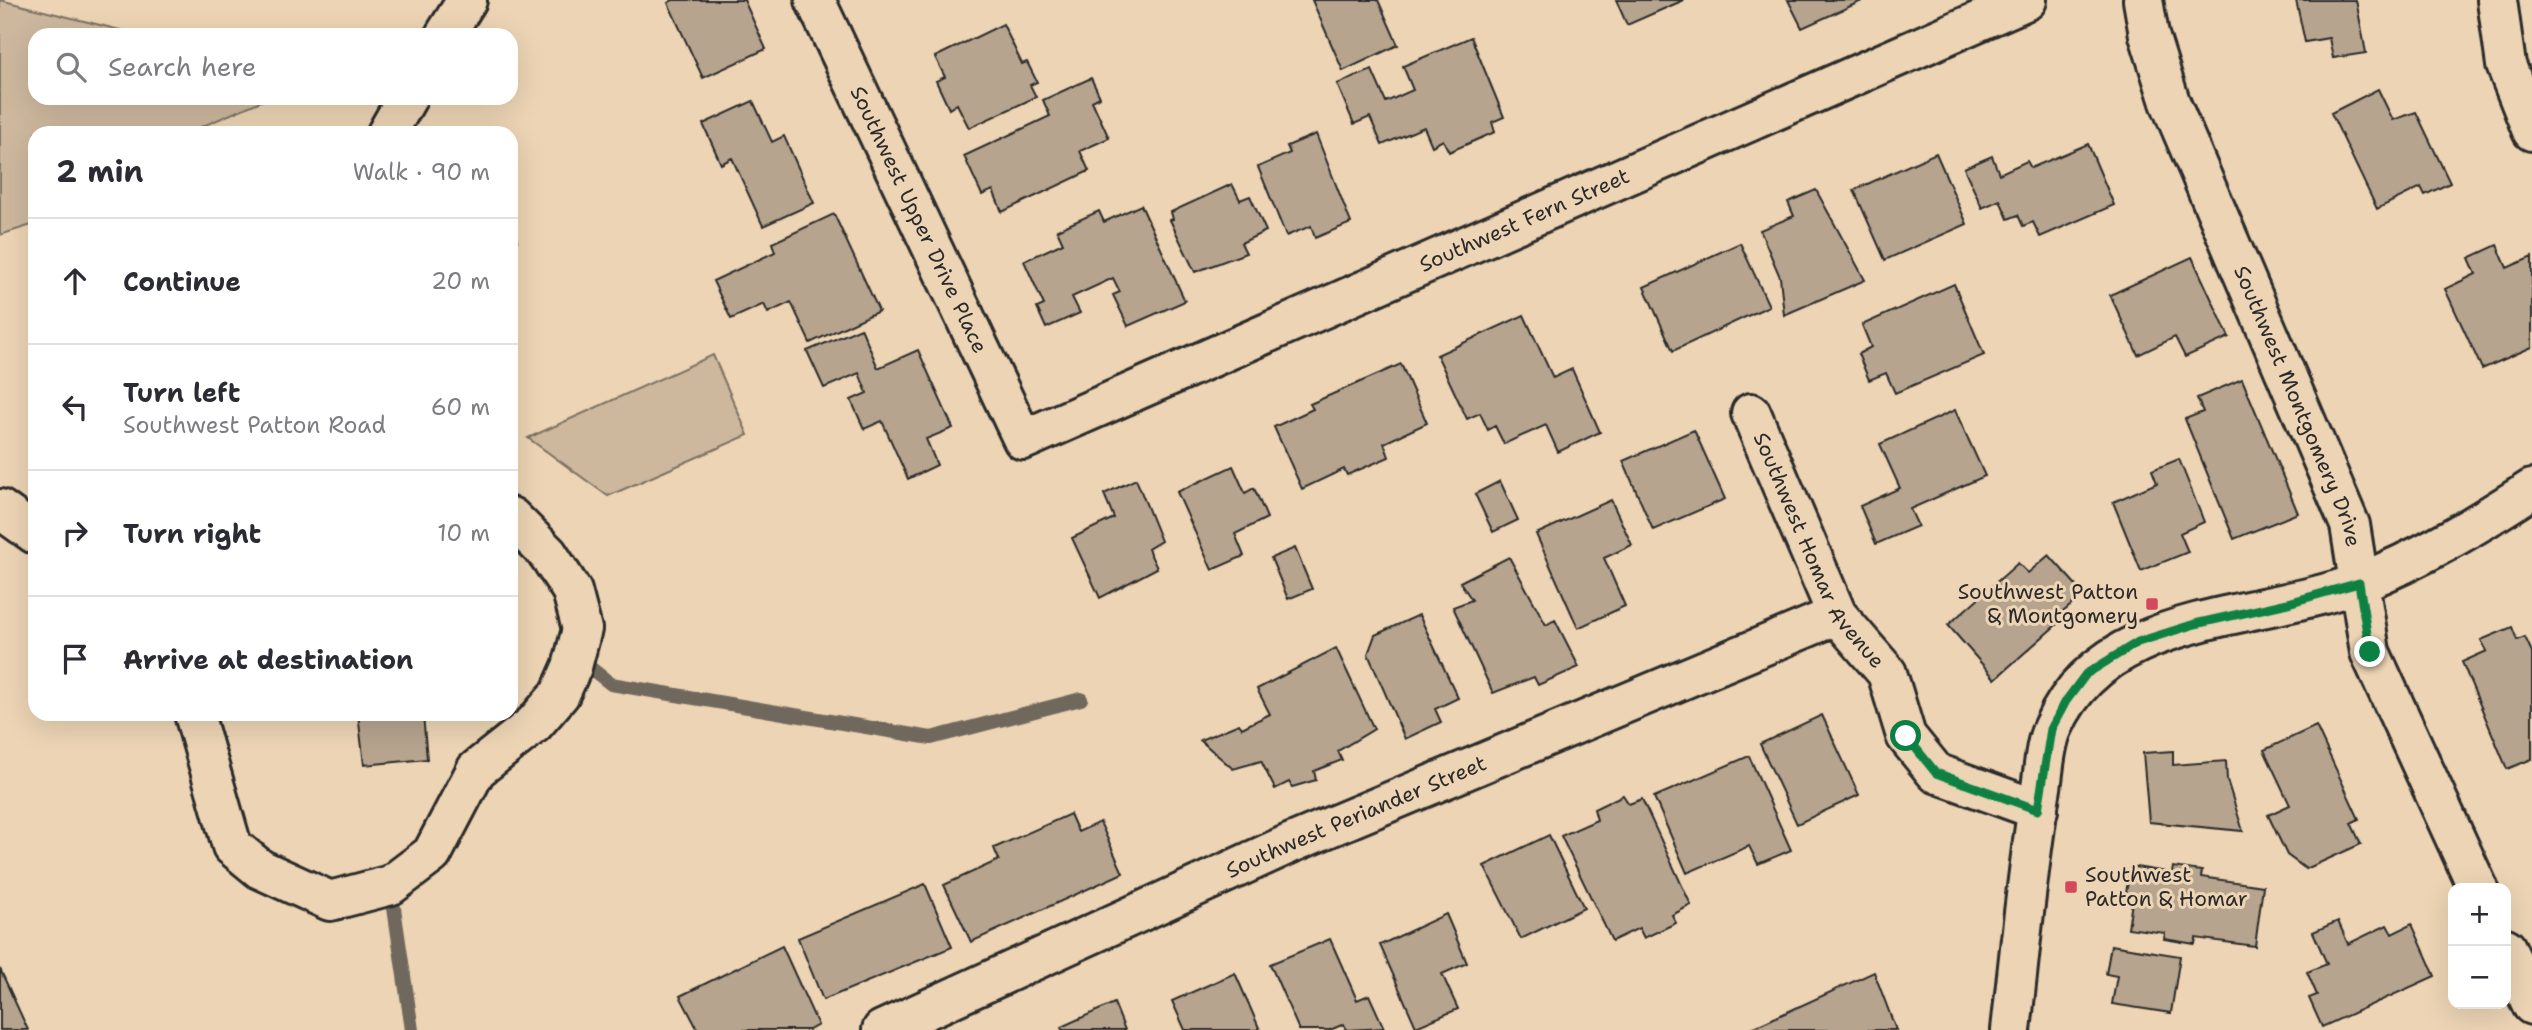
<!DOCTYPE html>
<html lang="en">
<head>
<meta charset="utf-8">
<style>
	:root { --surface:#fff; --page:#f7f7f7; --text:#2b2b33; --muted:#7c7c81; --line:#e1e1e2 }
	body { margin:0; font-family:"Shantell Sans",sans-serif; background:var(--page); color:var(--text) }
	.controls { position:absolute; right:21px; bottom:21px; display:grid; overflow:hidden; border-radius:14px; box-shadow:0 7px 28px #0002 }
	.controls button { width:63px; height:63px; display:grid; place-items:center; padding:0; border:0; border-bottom:2px solid var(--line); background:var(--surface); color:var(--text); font:35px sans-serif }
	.stop { position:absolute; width:21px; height:21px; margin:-16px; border:5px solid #0b8043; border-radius:50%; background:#fff }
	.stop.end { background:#0b8043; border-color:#fff; box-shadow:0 2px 7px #0008 }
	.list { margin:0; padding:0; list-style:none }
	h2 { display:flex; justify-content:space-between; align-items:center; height:91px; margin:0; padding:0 28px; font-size:30px }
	h2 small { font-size:23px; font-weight:400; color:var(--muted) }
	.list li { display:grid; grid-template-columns:46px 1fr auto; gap:21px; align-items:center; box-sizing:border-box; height:126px; padding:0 28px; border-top:2px solid var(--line) }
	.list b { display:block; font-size:26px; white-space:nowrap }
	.list p { margin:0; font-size:23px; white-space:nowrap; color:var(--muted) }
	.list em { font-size:23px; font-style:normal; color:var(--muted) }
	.icon { flex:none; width:38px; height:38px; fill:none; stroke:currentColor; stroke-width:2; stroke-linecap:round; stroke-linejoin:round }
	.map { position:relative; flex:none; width:2532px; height:1030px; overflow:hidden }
	.search { position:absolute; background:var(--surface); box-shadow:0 7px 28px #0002; left:28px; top:28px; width:490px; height:77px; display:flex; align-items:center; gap:18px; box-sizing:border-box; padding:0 24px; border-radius:21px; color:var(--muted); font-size:26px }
	.panel { position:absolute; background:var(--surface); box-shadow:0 7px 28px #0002; left:28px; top:126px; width:490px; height:595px; border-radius:21px }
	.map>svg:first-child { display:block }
</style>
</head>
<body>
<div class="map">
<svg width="2532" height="1030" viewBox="0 0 2532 1030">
	<rect width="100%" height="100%" fill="#ecd4b4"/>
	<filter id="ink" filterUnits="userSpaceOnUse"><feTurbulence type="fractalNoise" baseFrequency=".0143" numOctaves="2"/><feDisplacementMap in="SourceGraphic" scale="14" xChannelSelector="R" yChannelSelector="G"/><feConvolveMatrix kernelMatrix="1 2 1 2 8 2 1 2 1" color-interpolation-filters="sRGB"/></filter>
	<g filter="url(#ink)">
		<path fill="#cdb89e" stroke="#7c7264" stroke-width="2" d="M 0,0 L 140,35 L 35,35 L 35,98 L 268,98 L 187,133 L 35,133 L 35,224 L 0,235 Z
			M 713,355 L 748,435 L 608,496 L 528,438 Z"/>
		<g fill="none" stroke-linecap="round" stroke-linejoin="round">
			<path stroke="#71685d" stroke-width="14" d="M 579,659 L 611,684 L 931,738 L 1081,699
				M 394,908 L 412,1030"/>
		</g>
		<path fill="#b6a48e" stroke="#2b2b2b" stroke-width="2" d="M 673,0 L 744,0 L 766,49 L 703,78 L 668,3 Z
			M 1312,0 L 1378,0 L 1398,45 L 1343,71 Z
			M 1616,0 L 1684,0 L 1627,25 Z
			M 1788,0 L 1864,0 L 1802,28 Z
			M 2296,0 L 2356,0 L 2366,53 L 2333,58 L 2329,38 L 2305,42 Z
			M 1003,24 L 1022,64 L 1027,62 L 1037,82 L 1030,85 L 1036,97 L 969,128 L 957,104 L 949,109 L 936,81 L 945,77 L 935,57 Z
			M 1471,37 L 1504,117 L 1492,122 L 1495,132 L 1449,152 L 1443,140 L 1432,146 L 1424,127 L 1382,145 L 1370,117 L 1354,124 L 1337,84 L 1372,70 L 1386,102 L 1413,90 L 1403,66 Z
			M 1091,78 L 1100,97 L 1092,101 L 1109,138 L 1080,151 L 1089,171 L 1002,212 L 993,190 L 982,195 L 964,156 L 1050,116 L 1043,100 Z
			M 2378,89 L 2393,120 L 2416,112 L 2450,183 L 2425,195 L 2421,187 L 2377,209 L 2331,113 Z
			M 753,101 L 772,142 L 784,136 L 814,203 L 763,226 L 732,158 L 721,164 L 703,124 Z
			M 1316,134 L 1351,223 L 1315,238 L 1311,226 L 1286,236 L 1258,167 L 1290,153 L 1287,146 Z
			M 2088,144 L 2114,205 L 2040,237 L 2033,222 L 2023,226 L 2018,215 L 2008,219 L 2000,200 L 1982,208 L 1964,168 L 1992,156 L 1999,174 L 2027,161 L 2031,168 Z
			M 1936,153 L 1967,224 L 1885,260 L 1854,190 Z
			M 1232,184 L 1240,200 L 1250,196 L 1266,231 L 1241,243 L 1246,253 L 1195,272 L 1170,220 L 1173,219 L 1171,212 Z
			M 1816,190 L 1865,280 L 1784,315 L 1780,277 L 1760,230 L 1794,216 L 1788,202 Z
			M 1141,205 L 1185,301 L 1128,326 L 1113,295 L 1120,292 L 1113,278 L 1072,297 L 1080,313 L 1046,328 L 1037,308 L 1044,305 L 1024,261 L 1063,243 L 1057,230 L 1099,211 L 1104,222 Z
			M 834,214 L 879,311 L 810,343 L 791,302 L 768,313 L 764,304 L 731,319 L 713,281 L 775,252 L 772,243 Z
			M 511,216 L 517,241 L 511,242 Z
			M 1740,243 L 1769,306 L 1673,351 L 1644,287 Z
			M 2497,245 L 2507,268 L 2532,257 L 2532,347 L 2482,369 L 2445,289 L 2476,274 L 2469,258 Z
			M 2192,257 L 2229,337 L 2185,357 L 2175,337 L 2138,355 L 2110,295 Z
			M 1954,284 L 1984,355 L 1895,393 L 1886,373 L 1869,380 L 1858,354 L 1871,347 L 1862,325 Z
			M 1524,315 L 1553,378 L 1572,369 L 1600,432 L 1558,452 L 1546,425 L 1504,444 L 1495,426 L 1488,430 L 1480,413 L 1467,419 L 1437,355 Z
			M 861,328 L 878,368 L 918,350 L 953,428 L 926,439 L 937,465 L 908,479 L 882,421 L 864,429 L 851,400 L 867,393 L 859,373 L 824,388 L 807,351 Z
			M 1401,364 L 1427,423 L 1384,443 L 1389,457 L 1347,475 L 1344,469 L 1302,489 L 1274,427 L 1313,409 L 1310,404 Z
			M 2242,379 L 2298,513 L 2234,539 L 2185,419 L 2203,412 L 2197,398 Z
			M 1955,410 L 1985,476 L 1910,509 L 1918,526 L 1876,544 L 1860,506 L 1900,488 L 1880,444 Z
			M 1694,430 L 1725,499 L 1653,530 L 1623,461 Z
			M 2179,459 L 2204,522 L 2180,533 L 2188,552 L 2141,571 L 2113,502 L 2157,483 L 2152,470 Z
			M 1233,466 L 1245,493 L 1254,488 L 1267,518 L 1235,534 L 1244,556 L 1212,570 L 1177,492 Z
			M 1136,479 L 1161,541 L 1148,549 L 1157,568 L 1100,598 L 1072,538 L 1114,518 L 1104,494 Z
			M 1500,481 L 1518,520 L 1493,532 L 1475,494 Z
			M 1611,500 L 1632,545 L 1604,558 L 1625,606 L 1578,628 L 1536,534 Z
			M 1295,548 L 1312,589 L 1288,599 L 1271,558 Z
			M 2049,555 L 2084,594 L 2062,613 L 2065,617 L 1995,679 L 1948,625 L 2018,563 L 2028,573 Z
			M 1509,557 L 1546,625 L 1555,620 L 1579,667 L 1538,685 L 1534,677 L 1493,693 L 1453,607 L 1472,600 L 1460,582 Z
			M 1419,615 L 1458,698 L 1435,709 L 1441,722 L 1405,739 L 1368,654 L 1375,635 Z
			M 2512,627 L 2517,640 L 2525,637 L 2532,652 L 2532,759 L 2507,769 L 2462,662 L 2487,651 L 2481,640 Z
			M 1336,648 L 1374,729 L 1338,751 L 1342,760 L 1314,771 L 1316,780 L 1292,787 L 1289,782 L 1275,789 L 1261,761 L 1233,769 L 1200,740 L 1239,724 L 1242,728 L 1270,714 L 1257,689 Z
			M 358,714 L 438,714 L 423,715 L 427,759 L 364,765 Z
			M 1822,715 L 1859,795 L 1797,824 L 1760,744 Z
			M 2316,726 L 2359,819 L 2351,823 L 2361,844 L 2306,869 L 2287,855 L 2268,815 L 2290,805 L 2264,750 Z
			M 2173,751 L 2173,765 L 2226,761 L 2227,780 L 2243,831 L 2149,822 L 2143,753 Z
			M 1749,756 L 1791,850 L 1758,864 L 1749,846 L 1687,873 L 1654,797 Z
			M 1623,795 L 1629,804 L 1642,799 L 1691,905 L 1672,915 L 1676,923 L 1644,938 L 1639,928 L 1612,941 L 1561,836 L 1597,820 L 1594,809 Z
			M 1070,814 L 1078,832 L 1100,822 L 1123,873 L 971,942 L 944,885 L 999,860 L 994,848 Z
			M 1549,835 L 1584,908 L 1521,939 L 1484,866 Z
			M 2130,866 L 2172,873 L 2173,867 L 2202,871 L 2201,877 L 2263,886 L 2255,946 L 2196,938 L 2195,944 L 2164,939 L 2165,933 L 2128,928 L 2132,902 L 2125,901 Z
			M 925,884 L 952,947 L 823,1000 L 798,938 Z
			M 1446,914 L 1467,963 L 1442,974 L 1458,1009 L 1416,1027 L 1380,945 Z
			M 2338,921 L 2348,944 L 2387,925 L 2392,934 L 2412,924 L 2435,976 L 2322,1027 L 2309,998 L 2317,995 L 2307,972 L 2327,964 L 2313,932 Z
			M 1330,939 L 1357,1000 L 1369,995 L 1384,1028 L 1347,1030 L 1344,1024 L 1330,1030 L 1299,1030 L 1270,964 Z
			M 2111,945 L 2180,956 L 2171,1013 L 2112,1004 L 2117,976 L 2106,974 Z
			M 782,946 L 818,1025 L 809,1030 L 698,1030 L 680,996 Z
			M 0,969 L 28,1030 L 0,1030 Z
			M 1874,972 L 1896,1030 L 1748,1030 Z
			M 1235,973 L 1260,1030 L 1185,1030 L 1172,1001 Z
			M 1114,1003 L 1125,1030 L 1062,1030 L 1061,1027 Z"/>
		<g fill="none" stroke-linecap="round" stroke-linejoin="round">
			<g stroke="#2b2b2b" stroke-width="44">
				<g id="minor">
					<path id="s1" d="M 815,0 L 1023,440 L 2027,0"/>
					<path id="s2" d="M 2143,0 L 2149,35 L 2170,102 L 2350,525 L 2370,652 L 2478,888"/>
					<path d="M 2497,0 L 2506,65 L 2532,131"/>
					<path d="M 445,35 L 467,0"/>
					<path d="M 387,133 L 407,98"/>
					<path id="s3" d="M 1751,413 L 1837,615 L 1887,673 L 1906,736 L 1936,773 L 2038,810"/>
					<path d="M 0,509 L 35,534"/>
					<path d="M 194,714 L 232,846 L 260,869 L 330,901 L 391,885 L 432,854 L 476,770 L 534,724 L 560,694 L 572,667 L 582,629 L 572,591 L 548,554 L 511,517"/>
					<path d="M 2506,948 L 2532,1005"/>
					<path id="s4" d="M 882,1030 L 1289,844 L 1837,615"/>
				</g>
			</g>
			<g stroke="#2b2b2b" stroke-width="44">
				<path id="major" d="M 2011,1030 C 2020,951 2027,872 2040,794 C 2044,773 2044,746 2053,727 C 2104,609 2258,622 2361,582 C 2421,559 2478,524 2532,489"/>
			</g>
			<use href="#minor" stroke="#ecd4b4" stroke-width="38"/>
			<use href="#major" stroke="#ecd4b4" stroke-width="38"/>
		</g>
	</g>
	<g fill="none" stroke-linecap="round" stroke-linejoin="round" filter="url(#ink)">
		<path stroke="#0b8043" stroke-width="9" d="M 1906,736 L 1936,773 L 2038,810 L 2051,729 L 2066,701 L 2086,674 L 2138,642 L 2195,624 L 2288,603 L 2359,583 L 2370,652"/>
	</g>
	<g fill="#d1495b" stroke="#ecd4b4" stroke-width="2.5">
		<rect x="2145" y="597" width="14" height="14" rx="3.5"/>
		<rect x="2064" y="880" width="14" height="14" rx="3.5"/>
	</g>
	<g text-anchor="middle" stroke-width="6" stroke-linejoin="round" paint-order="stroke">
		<g font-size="21" fill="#2b2b2b" stroke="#ecd4b4">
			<text dy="7" stroke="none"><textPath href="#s1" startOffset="243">Southwest Upper Drive Place</textPath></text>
			<text dy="7" stroke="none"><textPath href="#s1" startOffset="1034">Southwest Fern Street</textPath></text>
			<text dy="7" stroke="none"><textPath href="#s2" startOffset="436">Southwest Montgomery Drive</textPath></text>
			<text dy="7" stroke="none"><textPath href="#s3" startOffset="154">Southwest Homar Avenue</textPath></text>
			<text dy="7" stroke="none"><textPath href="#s4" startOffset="520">Southwest Periander Street</textPath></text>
		</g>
		<g font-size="21" fill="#2b2b2b" stroke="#ecd4b4" text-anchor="end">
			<text x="2138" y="599">Southwest Patton<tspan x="2138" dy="24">&amp; Montgomery</tspan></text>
			<text x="2085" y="882" text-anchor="start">Southwest<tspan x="2085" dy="24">Patton &amp; Homar</tspan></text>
		</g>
	</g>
</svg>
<div class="controls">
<button>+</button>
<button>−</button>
</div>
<div class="stop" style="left:1906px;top:736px"></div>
<div class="stop end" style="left:2370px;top:652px"></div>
<div class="search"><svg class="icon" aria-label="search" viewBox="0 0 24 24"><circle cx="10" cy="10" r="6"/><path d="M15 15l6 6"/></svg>Search here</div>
<section class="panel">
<h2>2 min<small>Walk · 90 m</small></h2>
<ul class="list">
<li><svg class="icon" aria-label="ahead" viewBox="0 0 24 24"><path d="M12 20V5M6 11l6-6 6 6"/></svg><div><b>Continue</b></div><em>20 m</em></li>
<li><svg class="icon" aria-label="left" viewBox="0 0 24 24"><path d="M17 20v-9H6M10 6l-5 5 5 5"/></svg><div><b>Turn left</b><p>Southwest Patton Road</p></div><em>60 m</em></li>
<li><svg class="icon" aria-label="right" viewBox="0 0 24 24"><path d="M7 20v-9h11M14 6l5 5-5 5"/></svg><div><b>Turn right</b></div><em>10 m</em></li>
<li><svg class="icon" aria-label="arrive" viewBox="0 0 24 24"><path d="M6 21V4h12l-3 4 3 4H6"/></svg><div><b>Arrive at destination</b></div></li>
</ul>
</section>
</div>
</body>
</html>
